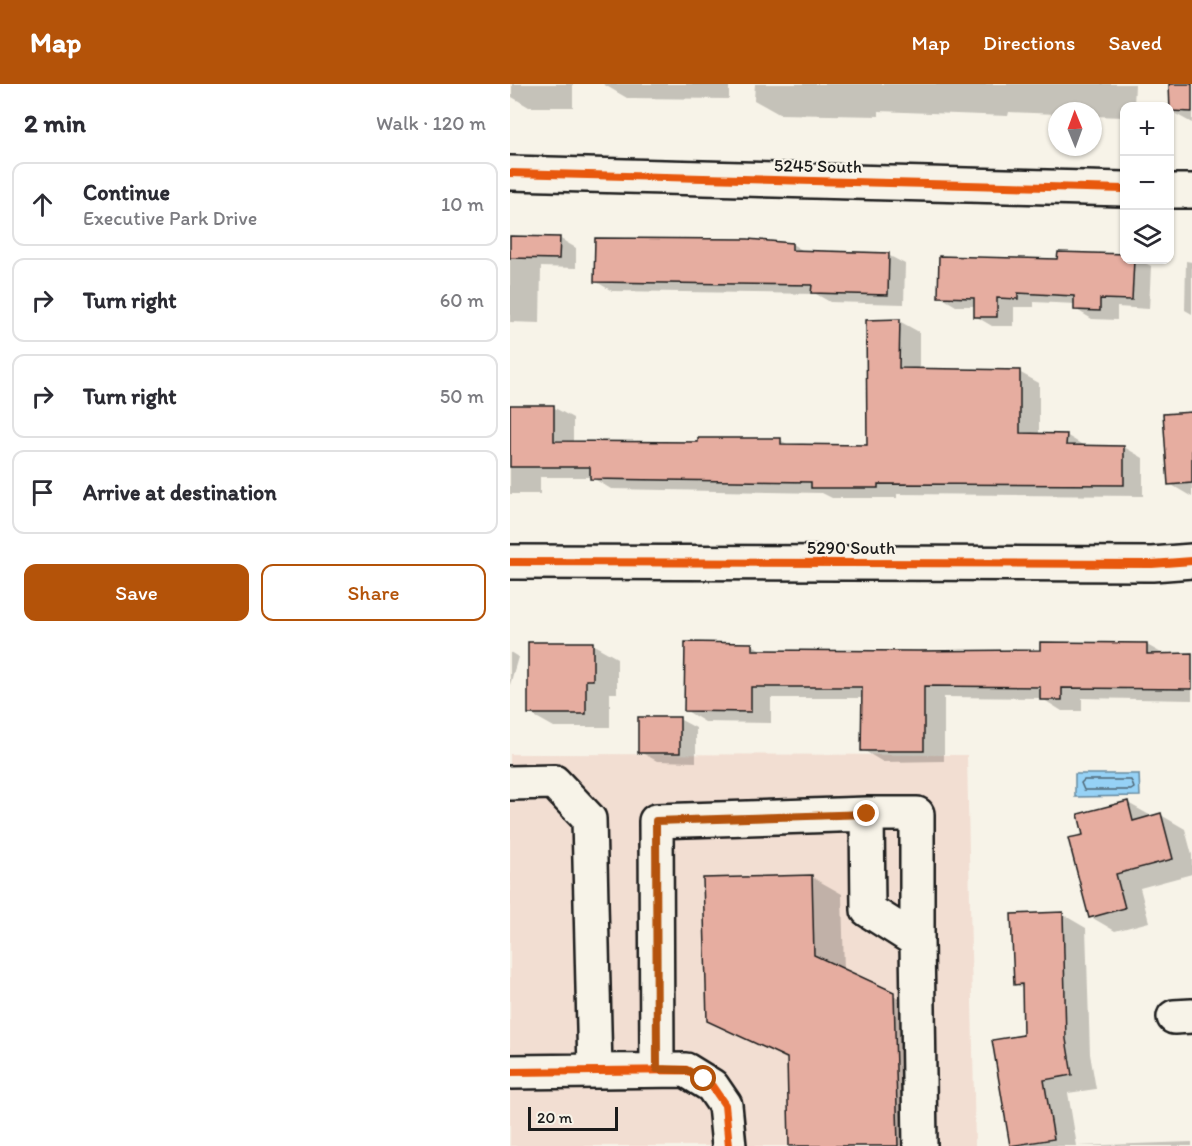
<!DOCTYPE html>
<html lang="en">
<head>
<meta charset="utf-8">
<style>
	:root { --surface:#fff; --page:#f7f7f7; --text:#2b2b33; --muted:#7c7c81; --line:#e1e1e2; --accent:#b45309 }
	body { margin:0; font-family:Itim,sans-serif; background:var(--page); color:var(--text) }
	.controls { position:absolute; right:18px; top:18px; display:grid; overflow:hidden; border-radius:12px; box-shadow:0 2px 4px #0004 }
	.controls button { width:54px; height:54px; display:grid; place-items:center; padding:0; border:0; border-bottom:2px solid var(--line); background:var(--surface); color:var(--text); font:30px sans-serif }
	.compass { position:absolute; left:538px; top:18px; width:54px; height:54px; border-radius:50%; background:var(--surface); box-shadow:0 2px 4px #0004; rotate:359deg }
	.scale { position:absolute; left:18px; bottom:15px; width:90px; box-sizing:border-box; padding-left:6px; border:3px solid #1c1c1c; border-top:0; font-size:16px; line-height:21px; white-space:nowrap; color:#1c1c1c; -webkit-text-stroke:4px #f7f3e8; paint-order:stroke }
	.stop { position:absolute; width:18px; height:18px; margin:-14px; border:4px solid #b45309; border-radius:50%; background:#fff }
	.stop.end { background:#b45309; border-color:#fff; box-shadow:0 2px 6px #0008 }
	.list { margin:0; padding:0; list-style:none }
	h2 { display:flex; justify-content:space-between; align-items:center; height:78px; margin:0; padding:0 24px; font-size:26px }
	h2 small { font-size:20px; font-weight:400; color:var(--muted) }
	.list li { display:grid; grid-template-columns:39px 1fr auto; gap:18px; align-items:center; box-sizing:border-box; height:84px; margin:0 12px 12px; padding:0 12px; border:2px solid var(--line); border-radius:12px }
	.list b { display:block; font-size:22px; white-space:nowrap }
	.list p { margin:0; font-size:20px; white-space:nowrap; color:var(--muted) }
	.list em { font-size:20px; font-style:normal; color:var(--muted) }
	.actions { display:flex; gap:12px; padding:18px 24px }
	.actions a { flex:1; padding:14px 0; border:2px solid var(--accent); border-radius:12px; text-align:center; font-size:21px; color:var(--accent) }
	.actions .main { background:var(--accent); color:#fff }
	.icon { flex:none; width:33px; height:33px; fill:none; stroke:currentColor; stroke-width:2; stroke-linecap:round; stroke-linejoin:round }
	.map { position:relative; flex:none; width:682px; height:1062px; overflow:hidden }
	header { display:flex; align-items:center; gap:36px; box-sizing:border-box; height:84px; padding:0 30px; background:var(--accent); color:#fff }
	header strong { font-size:28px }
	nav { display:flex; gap:33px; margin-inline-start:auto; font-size:21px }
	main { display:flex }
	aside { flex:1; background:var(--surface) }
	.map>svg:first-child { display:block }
</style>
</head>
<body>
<header>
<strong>Map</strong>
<nav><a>Map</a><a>Directions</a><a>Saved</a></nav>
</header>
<main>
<aside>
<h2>2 min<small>Walk · 120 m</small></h2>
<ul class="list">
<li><svg class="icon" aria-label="ahead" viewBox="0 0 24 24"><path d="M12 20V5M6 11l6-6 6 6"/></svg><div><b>Continue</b><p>Executive Park Drive</p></div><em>10 m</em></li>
<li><svg class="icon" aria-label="right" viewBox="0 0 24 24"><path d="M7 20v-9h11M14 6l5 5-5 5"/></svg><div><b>Turn right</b></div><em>60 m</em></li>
<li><svg class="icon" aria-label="right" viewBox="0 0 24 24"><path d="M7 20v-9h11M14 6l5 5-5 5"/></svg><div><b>Turn right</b></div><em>50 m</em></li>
<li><svg class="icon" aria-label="arrive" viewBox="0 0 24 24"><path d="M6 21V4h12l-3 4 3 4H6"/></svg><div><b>Arrive at destination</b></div></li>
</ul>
<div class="actions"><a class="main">Save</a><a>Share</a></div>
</aside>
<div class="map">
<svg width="682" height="1062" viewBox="0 0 682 1062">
	<rect width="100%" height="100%" fill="#f7f3e8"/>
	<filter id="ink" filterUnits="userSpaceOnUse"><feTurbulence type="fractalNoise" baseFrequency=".0167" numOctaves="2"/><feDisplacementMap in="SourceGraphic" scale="12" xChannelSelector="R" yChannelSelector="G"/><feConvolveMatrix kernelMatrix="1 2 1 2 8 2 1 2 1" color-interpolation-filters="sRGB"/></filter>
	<g filter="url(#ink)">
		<path fill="#f2ded2" d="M 0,670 L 457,671 L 465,1062 L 0,1062 Z"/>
		<path fill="#96d2f6" stroke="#65899f" stroke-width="1.5" d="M 565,690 L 629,690 L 630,712 L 565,713 Z"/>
		<path fill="#0003" d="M 2,0 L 63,0 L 63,23 L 19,23 L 2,13 Z
			M 93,0 L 219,0 L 219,15 L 117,14 Z
			M 245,0 L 625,0 L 624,22 L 614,22 L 614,33 L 583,32 L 583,27 L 547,27 L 547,30 L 499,28 L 498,32 L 369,27 L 369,32 L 269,30 L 244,16 Z
			M 661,0 L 682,0 L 682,39 L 660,27 Z
			M 0,153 L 49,154 L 66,164 L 66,184 L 31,183 L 30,239 L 0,238 Z
			M 282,160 L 295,168 L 378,171 L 395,180 L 394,220 L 320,218 L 306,210 L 102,207 L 85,197 Z
			M 629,176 L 641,182 L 639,225 L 607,223 L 607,236 L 582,235 L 565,225 L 566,220 L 524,218 L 524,223 L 504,223 L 504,242 L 482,242 L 465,232 L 465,222 L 446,222 L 429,212 L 549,177 Z
			M 676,177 L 682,178 L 682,230 L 675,226 Z
			M 389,237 L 409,248 L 409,286 L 509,288 L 529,299 L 529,351 L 556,351 L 576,363 L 614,363 L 633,374 L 633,412 L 387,410 L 387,414 L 322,414 L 312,409 L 101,405 L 81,393 L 30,393 L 30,410 L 0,410 L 0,323 L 43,323 L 63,334 L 63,359 L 189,359 L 270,356 L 281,362 L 358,362 Z
			M 682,329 L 682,413 L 660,400 Z
			M 82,560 L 107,574 L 107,609 L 100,609 L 100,643 L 44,643 L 19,629 Z
			M 241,560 L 254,568 L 532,567 L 637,561 L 655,571 L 682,571 L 682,616 L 572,614 L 572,627 L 552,627 L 531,614 L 434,613 L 434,677 L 373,678 L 353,666 L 354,614 L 261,614 L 261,639 L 195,638 L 175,626 Z
			M 0,568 L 8,573 L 0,601 Z
			M 169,635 L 186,644 L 186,678 L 147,677 L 130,668 Z
			M 618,719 L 643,733 L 651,731 L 675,745 L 682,771 L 682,790 L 630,804 L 639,838 L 605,847 L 581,833 L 575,752 Z
			M 302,793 L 332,810 L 334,887 L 414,927 L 417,1062 L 281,1062 L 278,976 L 198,936 Z
			M 552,830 L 576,844 L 580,970 L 586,1005 L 558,1009 L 567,1062 L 503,1062 L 515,952 L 513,904 L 505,900 Z
			M 682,1058 L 682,1062 L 567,1062 Z"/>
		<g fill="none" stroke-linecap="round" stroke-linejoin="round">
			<path stroke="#4d6573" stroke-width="1.5" d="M 574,696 L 621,696 L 624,704 L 621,706 L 574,706 L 571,699 Z"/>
		</g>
		<path fill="#e6ada0" stroke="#1c1c1c" stroke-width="1.5" d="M 659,0 L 682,0 L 682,28 L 660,27 Z
			M 0,152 L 50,153 L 49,175 L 0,174 Z
			M 85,154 L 238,155 L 282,159 L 282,166 L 379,169 L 378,211 L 301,209 L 302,201 L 84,198 Z
			M 548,168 L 615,170 L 615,176 L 624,176 L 622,216 L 590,215 L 590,227 L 564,226 L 564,212 L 508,209 L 508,215 L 487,214 L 487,233 L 464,233 L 464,214 L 428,213 L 429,172 L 547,175 Z
			M 390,235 L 389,284 L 510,286 L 510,349 L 557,350 L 556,361 L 614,362 L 614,401 L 368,400 L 368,404 L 301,404 L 301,398 L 80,395 L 80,383 L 0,383 L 0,321 L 44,321 L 44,357 L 188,358 L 188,354 L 271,354 L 271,360 L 357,361 L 356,236 Z
			M 682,328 L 682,399 L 658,401 L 653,330 Z
			M 18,558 L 83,558 L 83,596 L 76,596 L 76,630 L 18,630 Z
			M 175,558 L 242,559 L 242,566 L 408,567 L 530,566 L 530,558 L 637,559 L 637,570 L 682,569 L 682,605 L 552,604 L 552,616 L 530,616 L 530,603 L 414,602 L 414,667 L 351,667 L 352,603 L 241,603 L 241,628 L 174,627 Z
			M 128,633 L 170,633 L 170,669 L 128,669 Z
			M 618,717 L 623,737 L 651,729 L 663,775 L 606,790 L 615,824 L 579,834 L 558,754 L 573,751 L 568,730 Z
			M 302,791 L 304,871 L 384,908 L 388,1062 L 279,1062 L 277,974 L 197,937 L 193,794 Z
			M 553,828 L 556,955 L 562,991 L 534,996 L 544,1055 L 500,1062 L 482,956 L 513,951 L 512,900 L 504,901 L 501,830 Z"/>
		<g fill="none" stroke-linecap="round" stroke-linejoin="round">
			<g stroke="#1c1c1c" stroke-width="38">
				<path id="minor" d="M 0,89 L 614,105
					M 660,107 L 682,107
					M 0,478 L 642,480 L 682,477
					M 0,699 L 44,698 L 79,735 L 85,986
					M 357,730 L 407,730 L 407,857
					M 664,933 L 682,932
					M 147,985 L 146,737 L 357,730 L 358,826 L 407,857 L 410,1062
					M 0,988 L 176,986 L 202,1002 L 215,1021 L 219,1062"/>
			</g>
			<use href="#minor" stroke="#f7f3e8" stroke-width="33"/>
			<g stroke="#f7f3e8" stroke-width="11">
				<path id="cycleway" d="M 0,89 L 614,105
					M 0,478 L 642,480 L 682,477
					M 0,988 L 176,986 L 202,1002 L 215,1021 L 219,1062"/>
			</g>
			<use href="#cycleway" stroke="#e8590c" stroke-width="8"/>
		</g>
	</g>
	<g fill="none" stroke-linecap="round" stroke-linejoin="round" filter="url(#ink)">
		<path stroke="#b45309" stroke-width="8" d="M 194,995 L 176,986 L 147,985 L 146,737 L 357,730"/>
	</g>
	<g text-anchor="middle" stroke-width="4.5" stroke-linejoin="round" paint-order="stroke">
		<g font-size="18" fill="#1c1c1c" stroke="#f7f3e8">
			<text transform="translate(308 82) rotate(1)" y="6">5245 South</text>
			<text x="341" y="470">5290 South</text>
		</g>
	</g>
</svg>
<div class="controls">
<button>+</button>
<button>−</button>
<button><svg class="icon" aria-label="layers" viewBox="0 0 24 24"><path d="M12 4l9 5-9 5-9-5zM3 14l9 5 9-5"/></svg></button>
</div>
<svg class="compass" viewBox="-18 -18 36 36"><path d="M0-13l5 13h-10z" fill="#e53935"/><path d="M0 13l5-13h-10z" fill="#7c7c81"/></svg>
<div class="scale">20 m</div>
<div class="stop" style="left:194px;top:995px"></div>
<div class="stop end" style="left:357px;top:730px"></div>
</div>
</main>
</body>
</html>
